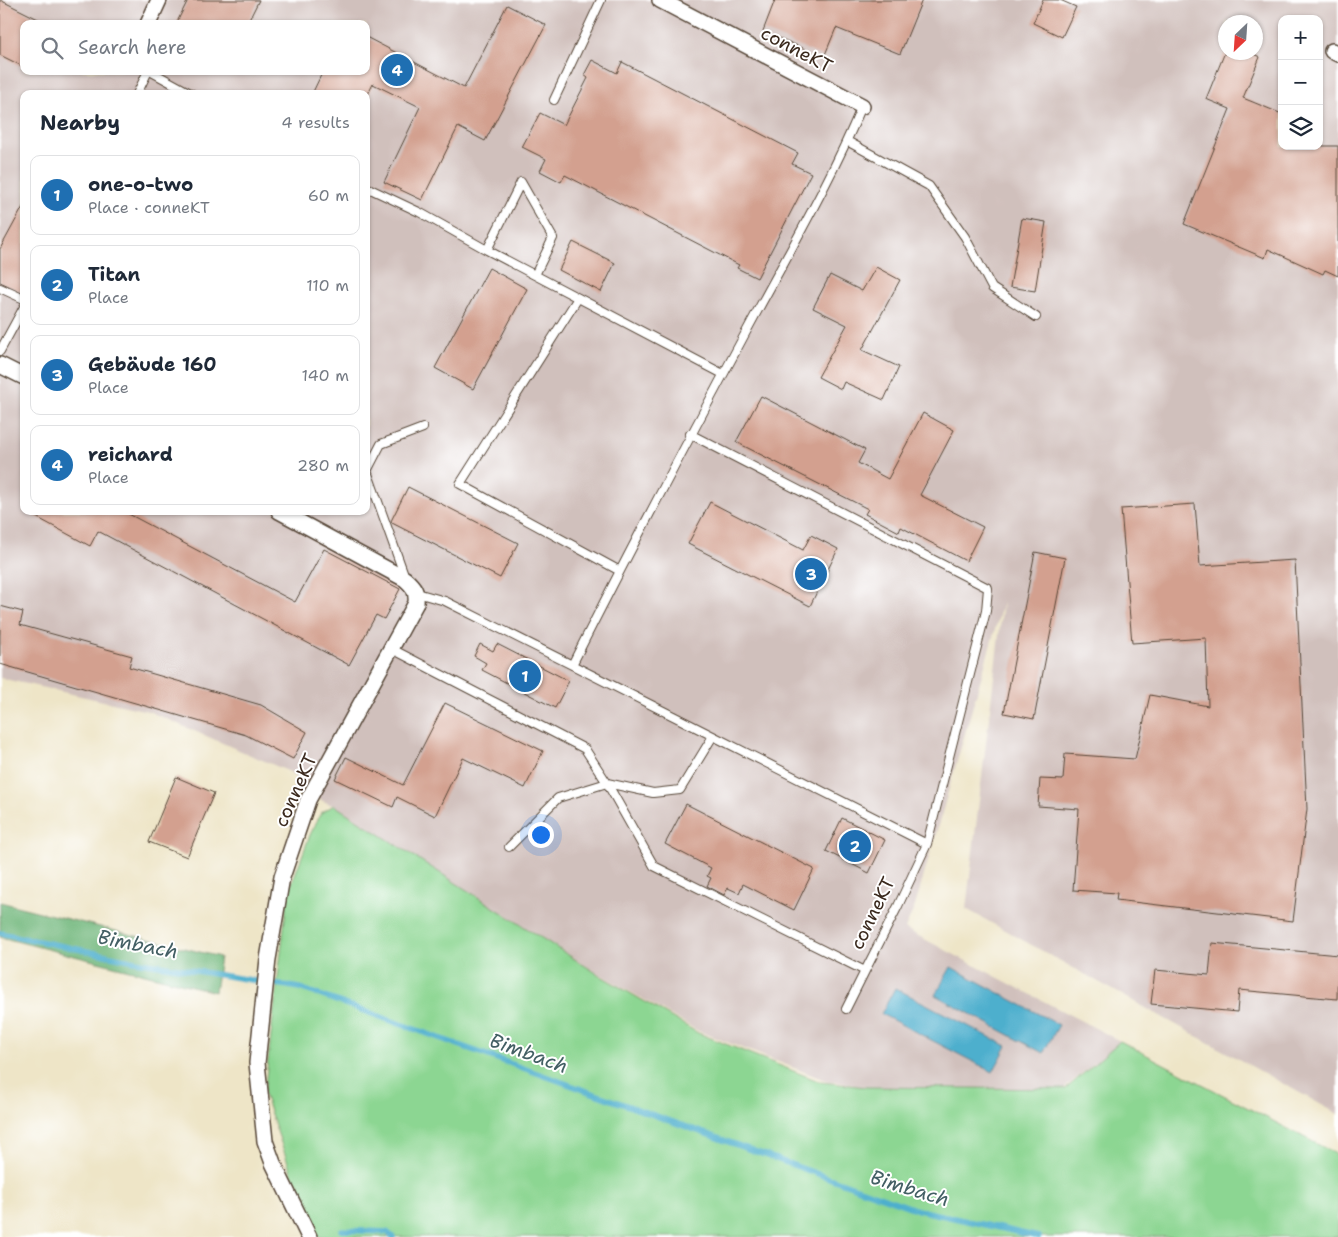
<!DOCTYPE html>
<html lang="en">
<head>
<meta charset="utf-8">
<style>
	:root { --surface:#fff; --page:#f2f2f3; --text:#1f2937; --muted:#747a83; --line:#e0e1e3; --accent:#1f6fb2 }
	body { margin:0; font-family:"Shantell Sans",sans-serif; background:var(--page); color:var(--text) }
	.controls { position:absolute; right:15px; top:15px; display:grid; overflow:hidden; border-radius:10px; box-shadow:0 1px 4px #0004 }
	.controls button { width:45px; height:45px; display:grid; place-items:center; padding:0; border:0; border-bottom:1px solid var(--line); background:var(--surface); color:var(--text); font:25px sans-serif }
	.compass { position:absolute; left:1218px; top:15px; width:45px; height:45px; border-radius:50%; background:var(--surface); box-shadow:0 1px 4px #0004; rotate:205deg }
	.you { position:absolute; left:540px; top:834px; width:18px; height:18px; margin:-12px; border:4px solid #fff; border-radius:50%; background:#1a73e8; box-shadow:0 0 0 8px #1a73e833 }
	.badge { display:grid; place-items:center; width:32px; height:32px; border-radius:50%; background:var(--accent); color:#fff; font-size:16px; font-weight:700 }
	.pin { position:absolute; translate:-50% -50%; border:2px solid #fff; box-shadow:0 1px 5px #0006 }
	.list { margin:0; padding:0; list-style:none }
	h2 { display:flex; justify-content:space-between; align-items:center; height:65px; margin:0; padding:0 20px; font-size:21px }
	h2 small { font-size:16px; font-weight:400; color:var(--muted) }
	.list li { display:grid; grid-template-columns:32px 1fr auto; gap:15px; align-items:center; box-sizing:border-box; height:80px; margin:0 10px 10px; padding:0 10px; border:1px solid var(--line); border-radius:10px }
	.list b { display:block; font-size:19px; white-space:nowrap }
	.list p { margin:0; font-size:16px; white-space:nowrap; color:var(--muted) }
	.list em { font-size:16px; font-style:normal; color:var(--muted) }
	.icon { flex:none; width:28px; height:28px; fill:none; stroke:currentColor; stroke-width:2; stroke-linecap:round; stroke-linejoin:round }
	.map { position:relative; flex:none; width:1338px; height:1237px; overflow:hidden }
	.search { position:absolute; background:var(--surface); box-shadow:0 1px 4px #0004; left:20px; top:20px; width:350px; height:55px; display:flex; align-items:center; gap:12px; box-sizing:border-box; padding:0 18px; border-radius:10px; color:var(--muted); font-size:19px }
	.panel { position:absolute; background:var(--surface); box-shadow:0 1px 4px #0004; left:20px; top:90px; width:350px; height:425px; border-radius:10px }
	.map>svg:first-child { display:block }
</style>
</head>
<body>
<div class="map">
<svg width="1338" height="1237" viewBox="0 0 1338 1237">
	<rect width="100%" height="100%" fill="#fff"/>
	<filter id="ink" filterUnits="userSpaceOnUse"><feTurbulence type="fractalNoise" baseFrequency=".02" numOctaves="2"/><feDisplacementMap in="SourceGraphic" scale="10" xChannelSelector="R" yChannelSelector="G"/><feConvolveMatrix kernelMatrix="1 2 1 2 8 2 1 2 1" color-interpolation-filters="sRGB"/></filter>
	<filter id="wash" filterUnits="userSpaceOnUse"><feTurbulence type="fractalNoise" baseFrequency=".0096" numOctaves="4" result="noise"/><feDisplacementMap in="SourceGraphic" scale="20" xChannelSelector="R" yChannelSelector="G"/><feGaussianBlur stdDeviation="1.12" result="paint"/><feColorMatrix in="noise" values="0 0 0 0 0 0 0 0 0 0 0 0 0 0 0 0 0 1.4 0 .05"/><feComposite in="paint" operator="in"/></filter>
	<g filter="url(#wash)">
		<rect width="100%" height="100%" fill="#eee5c7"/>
		<path fill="#d0c0bc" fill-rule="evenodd" d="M 0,0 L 1338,0 L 1338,1114 L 966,909 L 1003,602 L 915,906 L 905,929 L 1120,1041 L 1064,1089 L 866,1087 L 825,1080 L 698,1031 L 596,972 L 332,805 L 314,797 L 290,772 L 148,711 L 0,678 ZM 1282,19 L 1319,19 L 1319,146 L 1282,146 ZM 1226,22 L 1256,22 L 1256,52 L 1226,52 ZM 24,24 L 366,24 L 366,71 L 24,71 ZM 24,94 L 366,94 L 366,511 L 24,511 Z"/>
		<path fill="#8cd692" stroke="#648058" d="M 334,805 L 601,976 L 698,1033 L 821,1082 L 866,1087 L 1066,1089 L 1120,1041 L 1338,1155 L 1338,1237 L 314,1237 L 264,1094 L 288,893 L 310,835 L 321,813 Z"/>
		<path fill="#71b77c" stroke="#56704d" d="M 0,902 L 220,957 L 215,992 L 0,937 Z"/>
		<path fill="#4eafcd" stroke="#446c76" d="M 951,967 L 1059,1025 L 1043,1053 L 935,995 Z
			M 895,988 L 1007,1046 L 993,1072 L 881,1014 Z"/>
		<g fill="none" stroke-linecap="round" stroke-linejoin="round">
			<path stroke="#4eafcd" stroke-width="5.5" d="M 0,933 L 135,961 L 300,988 L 918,1210 L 1039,1237
				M 342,1230 L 387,1232 L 393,1237"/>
		</g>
		<g id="blocks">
			<path fill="#d3a08f" d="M 0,0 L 48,24 L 24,24 L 24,67 L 0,55 Z
				M 188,0 L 259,0 L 247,24 L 176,24 Z
				M 775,0 L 922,0 L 900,54 L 836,28 L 824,57 L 763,31 Z
				M 1043,0 L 1060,0 L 1076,7 L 1062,37 L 1033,23 Z
				M 507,5 L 546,25 L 485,141 L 458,127 L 422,200 L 384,182 L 420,107 L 373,84 L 368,94 L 312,94 L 323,71 L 366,71 L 366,37 L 464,88 Z
				M 1225,52 L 1249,52 L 1260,57 L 1243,98 L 1282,114 L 1282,146 L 1338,146 L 1338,276 L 1325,270 L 1323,274 L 1268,249 L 1265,258 L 1184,224 L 1230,109 L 1206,99 Z
				M 592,60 L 617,73 L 622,62 L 798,153 L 792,164 L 811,173 L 757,278 L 737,268 L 739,265 L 565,175 L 561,182 L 540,171 L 546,159 L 522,147 L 540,113 L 564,125 L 588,78 L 584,75 Z
				M 24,205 L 24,293 L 0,282 L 0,249 Z
				M 1022,218 L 1046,222 L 1035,291 L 1010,287 Z
				M 573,242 L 615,263 L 601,292 L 559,270 Z
				M 876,267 L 900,280 L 862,350 L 899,367 L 884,400 L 844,382 L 841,389 L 818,377 L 847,325 L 813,308 L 830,275 L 862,291 Z
				M 489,268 L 527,289 L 473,389 L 435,368 Z
				M 761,396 L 865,450 L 858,463 L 888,479 L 923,413 L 954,430 L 920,495 L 983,527 L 966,561 L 901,527 L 899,532 L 865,514 L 868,509 L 736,442 Z
				M 408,487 L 518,543 L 500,578 L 392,523 L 391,521 Z
				M 710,502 L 803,550 L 811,535 L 838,549 L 810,606 L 688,544 Z
				M 1195,504 L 1200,566 L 1295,560 L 1307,809 L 1293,921 L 1116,900 L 1117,893 L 1073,890 L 1079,809 L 1038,806 L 1040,779 L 1063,780 L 1065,754 L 1135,759 L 1150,695 L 1208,706 L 1206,638 L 1132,643 L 1121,509 Z
				M 25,511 L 123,511 L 295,602 L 324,549 L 400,589 L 384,619 L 376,615 L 349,665 L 98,531 L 90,546 Z
				M 1035,552 L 1065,558 L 1034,719 L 1004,713 Z
				M 0,606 L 23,612 L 20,625 L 132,656 L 129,667 L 261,705 L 307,732 L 293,759 L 246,735 L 0,664 Z
				M 480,644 L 493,651 L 497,644 L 569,681 L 555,708 L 482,670 L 486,663 L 474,656 Z
				M 445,703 L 543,751 L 525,788 L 463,758 L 435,816 L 397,797 L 393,807 L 335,779 L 346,757 L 403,785 Z
				M 176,777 L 214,793 L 187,857 L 149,842 Z
				M 686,804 L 814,869 L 794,910 L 743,884 L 739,893 L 728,888 L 724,895 L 707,886 L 711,878 L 707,876 L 711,868 L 665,844 Z
				M 842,818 L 885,840 L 869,873 L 826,851 Z
				M 1212,943 L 1338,955 L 1337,999 L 1239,990 L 1237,1012 L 1151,1004 L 1155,970 L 1209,975 Z"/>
		</g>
	</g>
	<g filter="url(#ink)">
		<use href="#blocks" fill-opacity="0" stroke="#564637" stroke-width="1"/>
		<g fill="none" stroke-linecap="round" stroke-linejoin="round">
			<g stroke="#564637" stroke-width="10">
				<path id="lane" d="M 150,71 L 192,94
					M 137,94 L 148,71
					M 554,100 L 601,0
					M 847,141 L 929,186 L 965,237 L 992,288 L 1036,317
					M 521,182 L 553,238 L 535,275
					M 366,187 L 419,212 L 487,250 L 723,374
					M 487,250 L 521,182
					M 0,288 L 24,299
					M 578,298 L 460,484 L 620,571
					M 0,351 L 24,307
					M 690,434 L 988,588 L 986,611 L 927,844
					M 405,577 L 367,471 L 381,444 L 423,428
					M 392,649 L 585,749 L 607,783 L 653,793 L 680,790 L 713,736 L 445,601 L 417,593
					M 572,665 C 628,554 686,444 745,334 C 785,259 829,185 862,106
					M 509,847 L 558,798 L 607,783 L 654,866 L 865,971 L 898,906 L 927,844 L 713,736
					M 846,1009 L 865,971"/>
			</g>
			<g stroke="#564637" stroke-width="18">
				<path id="street" d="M 660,0 L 862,106
					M 148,24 L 159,0
					M 1332,51 L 1338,54
					M 0,365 L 24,377
					M 279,511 L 405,579 C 414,587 417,591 416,603 L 308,800 L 282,877 L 268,959 L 257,1063 L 265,1141 L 273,1163 L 309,1237"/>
			</g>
			<use href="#lane" stroke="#fff" stroke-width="8"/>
			<use href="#street" stroke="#fff" stroke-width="15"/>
		</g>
	</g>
	<g text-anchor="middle" stroke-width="4" stroke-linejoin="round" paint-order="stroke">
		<g font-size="19" fill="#3b2a1e" stroke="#fff">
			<text transform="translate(797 49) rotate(28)" y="7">conneKT</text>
			<text transform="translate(295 790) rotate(-66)" y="7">conneKT</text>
			<text transform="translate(872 913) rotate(-64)" y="7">conneKT</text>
		</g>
		<g font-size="20" font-style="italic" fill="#435f64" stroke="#fff">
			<text transform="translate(138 944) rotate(11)" y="7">Bimbach</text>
			<text transform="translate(529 1053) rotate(20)" y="7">Bimbach</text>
			<text transform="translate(910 1188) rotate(17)" y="7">Bimbach</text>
		</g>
	</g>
</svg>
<div class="controls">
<button>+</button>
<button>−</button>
<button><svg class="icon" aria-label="layers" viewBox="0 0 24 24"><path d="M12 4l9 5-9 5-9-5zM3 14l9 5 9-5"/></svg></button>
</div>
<svg class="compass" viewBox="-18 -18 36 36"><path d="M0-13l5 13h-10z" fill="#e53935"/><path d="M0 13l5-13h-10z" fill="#747a83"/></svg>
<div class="you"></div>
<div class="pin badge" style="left:525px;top:676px">1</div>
<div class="pin badge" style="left:855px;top:846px">2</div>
<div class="pin badge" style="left:811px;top:574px">3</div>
<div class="pin badge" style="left:397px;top:70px">4</div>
<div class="search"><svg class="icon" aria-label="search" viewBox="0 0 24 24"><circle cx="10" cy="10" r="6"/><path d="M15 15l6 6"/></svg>Search here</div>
<section class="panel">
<h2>Nearby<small>4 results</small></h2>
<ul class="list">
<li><span class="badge">1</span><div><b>one-o-two</b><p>Place · conneKT</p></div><em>60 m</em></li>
<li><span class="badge">2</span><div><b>Titan</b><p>Place</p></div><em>110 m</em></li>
<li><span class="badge">3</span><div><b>Gebäude 160</b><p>Place</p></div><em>140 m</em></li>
<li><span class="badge">4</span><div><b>reichard</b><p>Place</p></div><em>280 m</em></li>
</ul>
</section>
</div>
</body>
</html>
